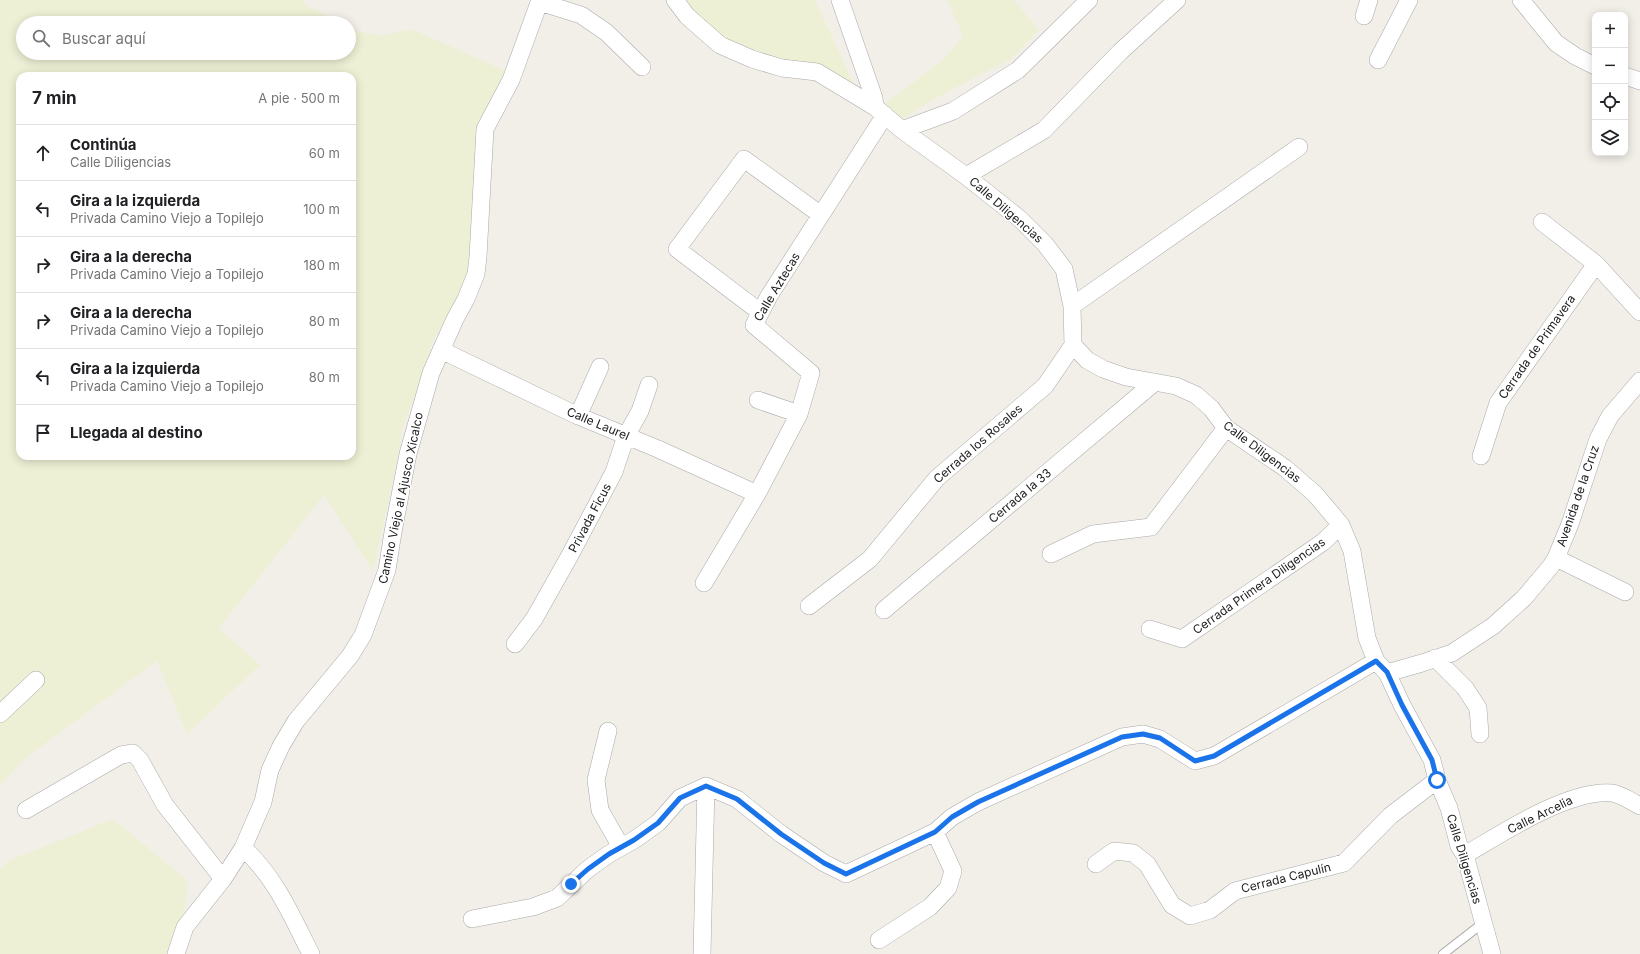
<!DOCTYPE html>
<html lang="es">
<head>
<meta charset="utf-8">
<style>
	:root { --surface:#fff; --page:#f6f6f6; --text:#202124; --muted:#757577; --line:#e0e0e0 }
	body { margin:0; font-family:Inter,sans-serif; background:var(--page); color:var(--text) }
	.controls { position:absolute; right:12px; top:12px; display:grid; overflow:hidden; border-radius:8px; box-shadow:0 2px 10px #0003 }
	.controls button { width:36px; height:36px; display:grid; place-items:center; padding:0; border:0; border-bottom:1px solid var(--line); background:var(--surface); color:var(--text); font:20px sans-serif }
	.stop { position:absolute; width:12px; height:12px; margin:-9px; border:3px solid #1a73e8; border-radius:50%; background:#fff }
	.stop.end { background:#1a73e8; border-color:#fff; box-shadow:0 1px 4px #0008 }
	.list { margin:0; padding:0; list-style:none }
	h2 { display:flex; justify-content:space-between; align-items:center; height:52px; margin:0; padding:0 16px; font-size:17px }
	h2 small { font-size:13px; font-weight:400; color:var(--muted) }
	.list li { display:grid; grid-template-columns:26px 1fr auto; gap:12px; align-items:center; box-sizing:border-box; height:56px; padding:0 16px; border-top:1px solid var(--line) }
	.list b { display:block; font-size:15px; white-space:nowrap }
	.list p { margin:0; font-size:13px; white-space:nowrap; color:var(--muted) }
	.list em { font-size:13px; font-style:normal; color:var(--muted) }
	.icon { flex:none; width:22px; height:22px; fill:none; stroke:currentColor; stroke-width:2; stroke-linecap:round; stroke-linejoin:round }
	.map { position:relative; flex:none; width:1640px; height:954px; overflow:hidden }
	.search { position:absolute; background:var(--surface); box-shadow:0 2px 10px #0003; left:16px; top:16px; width:340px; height:44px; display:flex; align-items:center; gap:10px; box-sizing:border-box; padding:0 14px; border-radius:22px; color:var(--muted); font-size:15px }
	.panel { position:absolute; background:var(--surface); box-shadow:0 2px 10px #0003; left:16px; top:72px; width:340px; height:388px; border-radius:12px }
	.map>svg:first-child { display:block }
</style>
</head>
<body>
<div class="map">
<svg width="1640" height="954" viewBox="0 0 1640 954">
	<rect width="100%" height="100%" fill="#f2efe9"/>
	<path fill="#eef0d5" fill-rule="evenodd" d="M 0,0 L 302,0 L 306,5 L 341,23 L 23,23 L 23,53 L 349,53 L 349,27 L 356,31 L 382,36 L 411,29 L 511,73 L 482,124 L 484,263 L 455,303 L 433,341 L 420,386 L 410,407 L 402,431 L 396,467 L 373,571 L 324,495 L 219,628 L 260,665 L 187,734 L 157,661 L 28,756 L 0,785 ZM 20,76 L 352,76 L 352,456 L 20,456 Z
		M 680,0 L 815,0 L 854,84 L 785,66 L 724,42 Z
		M 947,0 L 1014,0 L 1039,30 L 1011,59 L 932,100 L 899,121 L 882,106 L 944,59 L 963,36 Z
		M 113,819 L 188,881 L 181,934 L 175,954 L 0,954 L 0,869 L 8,861 Z"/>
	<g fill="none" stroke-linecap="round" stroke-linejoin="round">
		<g stroke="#a9a9a9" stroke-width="10">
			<path id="lane" d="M 1443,954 L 1483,923"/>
		</g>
		<g stroke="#a9a9a9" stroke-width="18">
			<path id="street" d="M 675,0 L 687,16 L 720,45 L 752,59 L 782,68 L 817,72 L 875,107 L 902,130 L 966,176 L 1020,219 L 1045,244 L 1064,269 L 1072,306 L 1073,345 L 1087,360 L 1103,369 L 1126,377 L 1176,386 L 1196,395 L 1211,408 L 1226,428 L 1285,468 L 1315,494 L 1341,525 L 1352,551 L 1367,638 L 1376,661 L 1387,673 L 1402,705 L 1432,760 L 1437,780 L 1449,808 L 1459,846 L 1465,855 L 1492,954
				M 840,0 L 874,98 L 875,107
				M 1521,0 L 1556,43 L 1575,56 L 1595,66
				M 539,2 L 581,15 L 606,32 L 642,67
				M 1364,16 L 1369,0
				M 1378,60 L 1409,0
				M 1625,76 L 1640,81
				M 902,130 L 953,111 L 1018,70 L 1089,0
				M 966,176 L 1044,130 L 1120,52 L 1177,0
				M 1542,222 L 1596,264 L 1640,312
				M 1072,306 L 1299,147
				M 760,312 L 677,249 L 744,159 L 821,215
				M 441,350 L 576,415 L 658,449 L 757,494
				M 758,400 L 799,414
				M 578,416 L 600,367
				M 1481,456 L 1498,403 L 1596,264
				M 1051,554 L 1093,534 L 1151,527 L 1226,428
				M 1556,558 L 1625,592
				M 704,583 L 757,494 L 799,414 L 811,373 L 754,325 L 769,296 L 885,115
				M 809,606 L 870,559 L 937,478 L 1045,386 L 1073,345
				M 884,610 L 1155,382
				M 1150,629 L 1182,639 L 1323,542 L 1341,525
				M 515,644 L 534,619 L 569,557 L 614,472 L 626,436 L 640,411 L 649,385
				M 1435,658 L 1465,688 L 1478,708 L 1480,734
				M 1387,673 L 1422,663 L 1452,653 L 1493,626 L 1524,598 L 1551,566 L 1556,558 L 1570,524 L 1598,439 L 1610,416 L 1640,381
				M 0,714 L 36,680
				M 608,731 L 596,780 L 600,810 L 621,847
				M 26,810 L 121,755 L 133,753 L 140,760 L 165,805 L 223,879
				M 243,848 C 275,876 292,917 311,954
				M 1465,855 C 1502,833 1569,789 1612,793 C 1621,794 1632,802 1640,806
				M 1096,864 L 1114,851 L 1133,853 L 1147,864 L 1172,905 L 1190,916 L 1210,910 L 1235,891 L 1344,863 L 1390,816 L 1437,780
				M 472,919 L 533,907 L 557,898 L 588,869 L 609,854 L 634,840 L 658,823 L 680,798 L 706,786 L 737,799 L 781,834 L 824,863 L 846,874 L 935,832 L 952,817 L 978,802 L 1122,737 L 1143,734 L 1160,739 L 1195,761 L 1214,756 L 1376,661
				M 879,940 L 930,907 L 948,888 L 953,871 L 935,832
				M 176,954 L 185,927 L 223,879 L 243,848 L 263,802 L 270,770 L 281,746 L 296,721 L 350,656 L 363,635 L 387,570 L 393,532 L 408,454 L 431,373 L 455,319 L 466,299 L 476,274 L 478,257 L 485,129 L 511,80 L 540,0
				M 702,954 L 706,786"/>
		</g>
		<use href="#lane" stroke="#fff" stroke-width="8"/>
		<use href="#street" stroke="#fff" stroke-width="17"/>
	</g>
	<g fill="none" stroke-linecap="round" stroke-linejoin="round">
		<path stroke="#1a73e8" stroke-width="5" d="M 571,884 L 588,869 L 609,854 L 634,840 L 658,823 L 680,798 L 706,786 L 737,799 L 781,834 L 824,863 L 846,874 L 935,832 L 952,817 L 978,802 L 1122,737 L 1143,734 L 1160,738 L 1195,761 L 1214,756 L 1376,661 L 1387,672 L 1402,705 L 1432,760 L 1437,780"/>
	</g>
	<g text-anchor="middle" stroke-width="3" stroke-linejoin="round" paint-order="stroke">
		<g font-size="12" fill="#222" stroke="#fff">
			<text transform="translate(1006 210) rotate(41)" y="4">Calle Diligencias</text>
			<text transform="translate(777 287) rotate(-59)" y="4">Calle Aztecas</text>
			<text transform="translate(1537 347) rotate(-55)" y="4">Cerrada de Primavera</text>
			<text transform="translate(598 424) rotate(23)" y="4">Calle Laurel</text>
			<text transform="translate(978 444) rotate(-41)" y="4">Cerrada los Rosales</text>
			<text transform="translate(1262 452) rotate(37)" y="4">Calle Diligencias</text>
			<text transform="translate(1020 496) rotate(-40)" y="4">Cerrada la 33</text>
			<text transform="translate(1578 496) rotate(-71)" y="4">Avenida de la Cruz</text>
			<text transform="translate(401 498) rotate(-78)" y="4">Camino Viejo al Ajusco Xicalco</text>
			<text transform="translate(590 518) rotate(-62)" y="4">Privada Ficus</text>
			<text transform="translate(1259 586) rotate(-35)" y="4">Cerrada Primera Diligencias</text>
			<text transform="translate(1540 815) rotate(-26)" y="4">Calle Arcelia</text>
			<text transform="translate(1464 859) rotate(73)" y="4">Calle Diligencias</text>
			<text transform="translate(1286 878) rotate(-14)" y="4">Cerrada Capulín</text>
		</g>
	</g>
</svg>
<div class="controls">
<button>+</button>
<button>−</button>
<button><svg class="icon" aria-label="locate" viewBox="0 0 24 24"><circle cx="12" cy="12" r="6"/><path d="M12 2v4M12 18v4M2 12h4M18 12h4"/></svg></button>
<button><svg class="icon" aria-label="layers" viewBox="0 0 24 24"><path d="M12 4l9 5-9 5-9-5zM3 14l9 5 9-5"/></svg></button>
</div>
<div class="stop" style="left:1437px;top:780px"></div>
<div class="stop end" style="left:571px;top:884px"></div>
<div class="search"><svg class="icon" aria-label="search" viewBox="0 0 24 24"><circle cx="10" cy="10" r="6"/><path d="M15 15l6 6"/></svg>Buscar aquí</div>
<section class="panel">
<h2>7 min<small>A pie · 500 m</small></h2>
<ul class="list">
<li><svg class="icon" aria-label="ahead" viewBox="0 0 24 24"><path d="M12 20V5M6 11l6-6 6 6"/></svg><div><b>Continúa</b><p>Calle Diligencias</p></div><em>60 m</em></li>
<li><svg class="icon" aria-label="left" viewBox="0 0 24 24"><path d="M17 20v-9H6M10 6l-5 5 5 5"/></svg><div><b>Gira a la izquierda</b><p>Privada Camino Viejo a Topilejo</p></div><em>100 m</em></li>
<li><svg class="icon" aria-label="right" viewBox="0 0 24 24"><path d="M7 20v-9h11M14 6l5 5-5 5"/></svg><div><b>Gira a la derecha</b><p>Privada Camino Viejo a Topilejo</p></div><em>180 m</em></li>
<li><svg class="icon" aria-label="right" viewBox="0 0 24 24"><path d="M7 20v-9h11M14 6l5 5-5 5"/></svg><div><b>Gira a la derecha</b><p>Privada Camino Viejo a Topilejo</p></div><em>80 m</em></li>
<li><svg class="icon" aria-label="left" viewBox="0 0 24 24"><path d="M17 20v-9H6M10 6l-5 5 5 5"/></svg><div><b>Gira a la izquierda</b><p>Privada Camino Viejo a Topilejo</p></div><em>80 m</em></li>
<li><svg class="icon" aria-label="arrive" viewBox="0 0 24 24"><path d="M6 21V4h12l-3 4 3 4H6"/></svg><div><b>Llegada al destino</b></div></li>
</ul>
</section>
</div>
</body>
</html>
